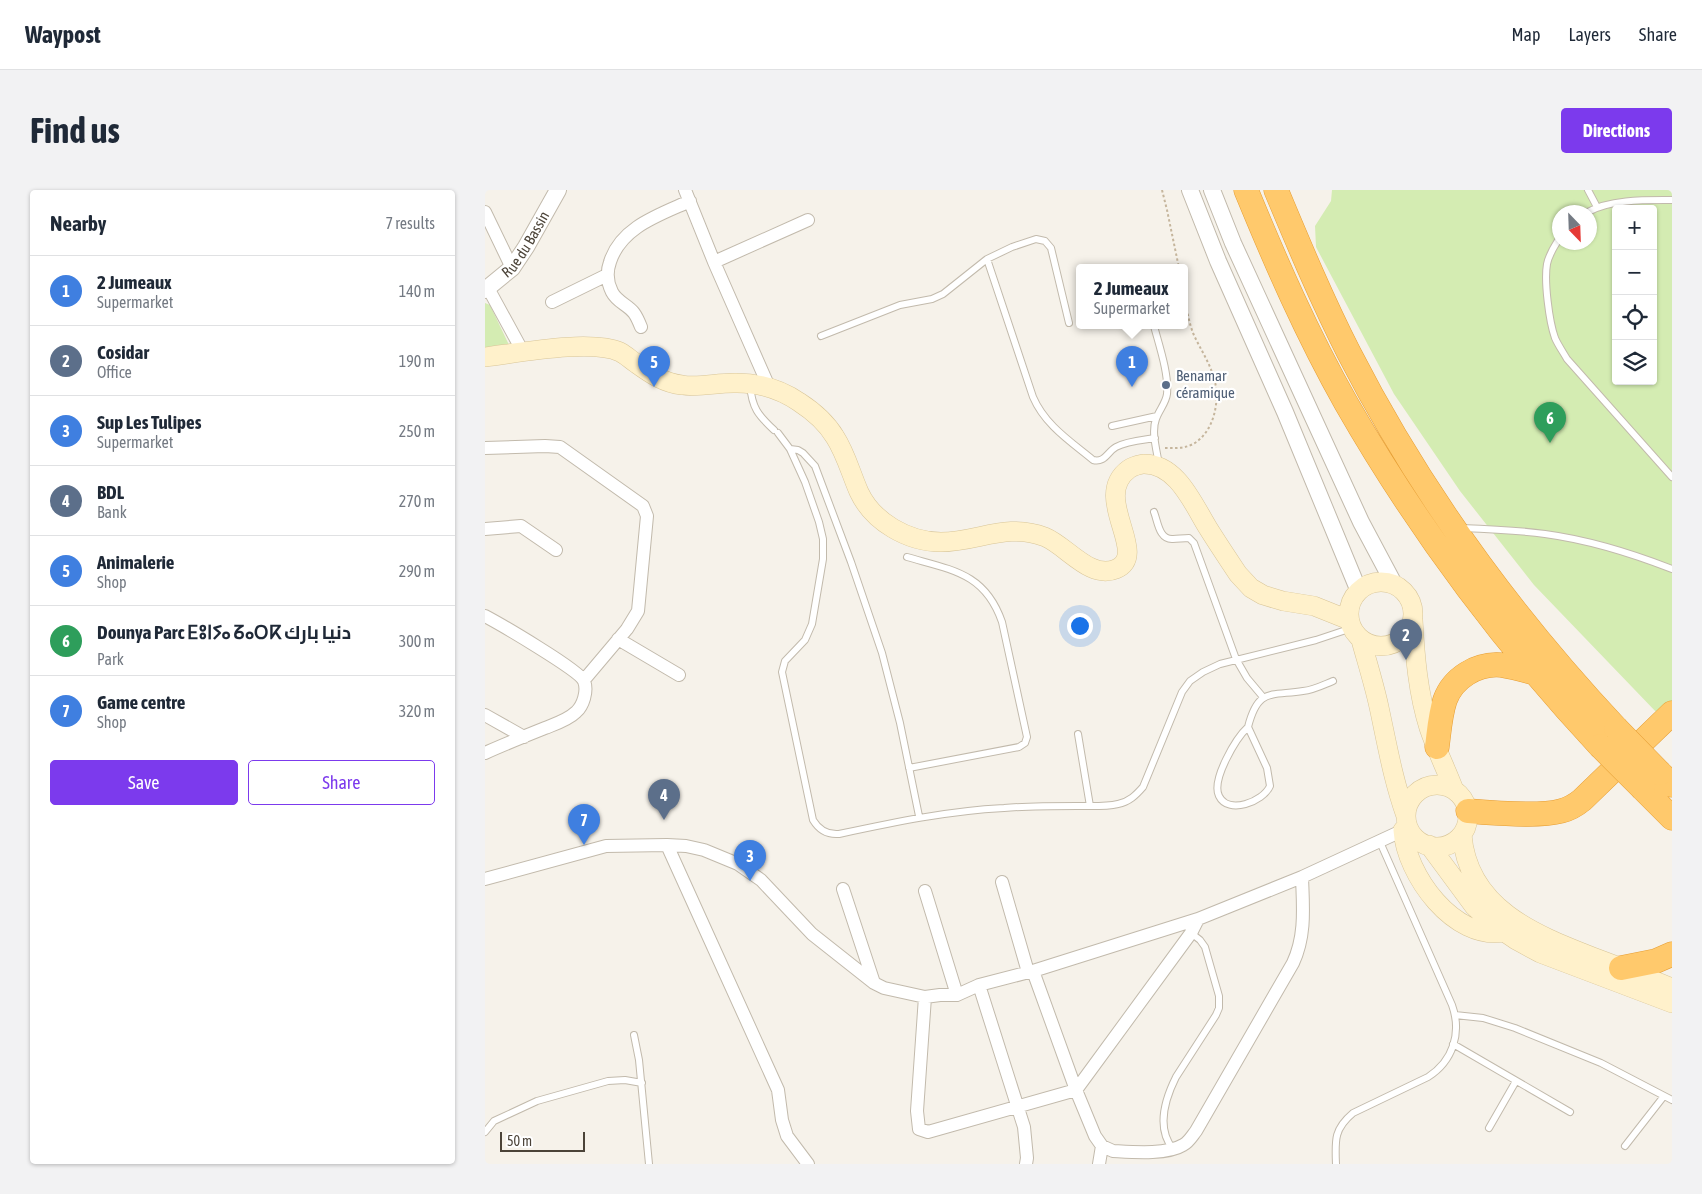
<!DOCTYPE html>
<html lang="en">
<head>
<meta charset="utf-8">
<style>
	:root { --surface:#fff; --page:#f2f2f3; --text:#1f2937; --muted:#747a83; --line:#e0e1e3; --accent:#7c3aed }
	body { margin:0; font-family:"Asap Condensed",Cairo,"Noto Sans Tifinagh",sans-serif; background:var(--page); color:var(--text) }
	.controls { position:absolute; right:15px; top:15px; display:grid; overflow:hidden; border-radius:5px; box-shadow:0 1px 4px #0004 }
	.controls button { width:45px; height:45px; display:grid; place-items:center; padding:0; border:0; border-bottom:1px solid var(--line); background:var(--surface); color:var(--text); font:25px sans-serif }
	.compass { position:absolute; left:1067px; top:15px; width:45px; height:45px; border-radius:50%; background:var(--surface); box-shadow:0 1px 4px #0004; rotate:157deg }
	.scale { position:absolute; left:15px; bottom:12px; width:85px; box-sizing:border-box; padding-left:5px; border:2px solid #4b4338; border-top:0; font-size:14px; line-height:18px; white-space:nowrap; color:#4b4338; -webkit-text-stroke:4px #fff; paint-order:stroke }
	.you { position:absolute; left:594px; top:435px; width:18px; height:18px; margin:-12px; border:4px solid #fff; border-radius:50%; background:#1a73e8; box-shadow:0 0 0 8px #1a73e833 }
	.badge { display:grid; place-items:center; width:32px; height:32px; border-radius:50%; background:var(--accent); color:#fff; font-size:16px; font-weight:700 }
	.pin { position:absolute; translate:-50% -41px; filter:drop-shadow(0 1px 2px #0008) }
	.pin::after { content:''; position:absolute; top:26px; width:18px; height:15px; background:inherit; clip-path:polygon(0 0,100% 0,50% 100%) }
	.popup { position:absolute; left:591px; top:74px; width:112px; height:65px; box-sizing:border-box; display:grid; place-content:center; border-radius:5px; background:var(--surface); filter:drop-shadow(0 1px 4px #0005); font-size:16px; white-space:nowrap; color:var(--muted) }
	.popup b { font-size:19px; color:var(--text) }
	.popup::after { content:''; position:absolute; left:50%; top:100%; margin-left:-10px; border:10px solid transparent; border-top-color:var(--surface) }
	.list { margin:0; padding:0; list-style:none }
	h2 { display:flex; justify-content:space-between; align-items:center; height:65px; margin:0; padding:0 20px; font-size:21px }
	h2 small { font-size:16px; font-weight:400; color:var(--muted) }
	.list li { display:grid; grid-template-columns:32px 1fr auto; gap:15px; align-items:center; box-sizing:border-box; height:70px; padding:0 20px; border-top:1px solid var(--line) }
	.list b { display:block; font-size:19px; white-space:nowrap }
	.list p { margin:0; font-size:16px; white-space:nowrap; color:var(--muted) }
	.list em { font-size:16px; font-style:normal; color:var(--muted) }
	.actions { display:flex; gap:10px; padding:15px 20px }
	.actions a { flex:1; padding:11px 0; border:1px solid var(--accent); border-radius:5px; text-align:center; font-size:18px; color:var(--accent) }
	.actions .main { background:var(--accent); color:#fff }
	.icon { flex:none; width:28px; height:28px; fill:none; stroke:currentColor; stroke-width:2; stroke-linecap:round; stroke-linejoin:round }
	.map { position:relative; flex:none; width:1187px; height:974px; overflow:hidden; border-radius:5px }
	header { display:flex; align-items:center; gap:30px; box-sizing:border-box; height:70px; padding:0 25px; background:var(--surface); border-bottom:1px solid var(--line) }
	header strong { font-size:24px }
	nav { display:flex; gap:28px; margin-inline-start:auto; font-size:18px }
	.intro { display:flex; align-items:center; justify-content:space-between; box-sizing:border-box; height:120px; padding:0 30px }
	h1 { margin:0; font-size:35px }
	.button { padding:12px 22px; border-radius:5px; background:var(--accent); color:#fff; font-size:18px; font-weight:700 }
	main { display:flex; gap:30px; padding:0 30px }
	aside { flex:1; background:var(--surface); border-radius:5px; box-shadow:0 1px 4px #0004 }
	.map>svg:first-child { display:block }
</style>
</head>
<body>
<header>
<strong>Waypost</strong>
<nav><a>Map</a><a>Layers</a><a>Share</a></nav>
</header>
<div class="intro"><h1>Find us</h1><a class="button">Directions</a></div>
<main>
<aside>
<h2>Nearby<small>7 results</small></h2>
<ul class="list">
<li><span class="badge" style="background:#3f7fe0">1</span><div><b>2 Jumeaux</b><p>Supermarket</p></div><em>140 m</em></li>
<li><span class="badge" style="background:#5c6f8a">2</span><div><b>Cosidar</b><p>Office</p></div><em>190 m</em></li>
<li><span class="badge" style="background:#3f7fe0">3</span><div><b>Sup Les Tulipes</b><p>Supermarket</p></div><em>250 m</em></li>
<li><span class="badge" style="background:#5c6f8a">4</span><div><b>BDL</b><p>Bank</p></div><em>270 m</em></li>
<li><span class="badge" style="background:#3f7fe0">5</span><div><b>Animalerie</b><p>Shop</p></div><em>290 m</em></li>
<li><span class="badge" style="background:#2e9e5b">6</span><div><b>Dounya Parc ⴹⵓⵏⵢⴰ ⵒⴰⵔⴽ دنيا بارك</b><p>Park</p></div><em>300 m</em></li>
<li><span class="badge" style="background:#3f7fe0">7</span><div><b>Game centre</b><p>Shop</p></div><em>320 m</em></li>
</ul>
<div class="actions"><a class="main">Save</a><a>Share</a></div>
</aside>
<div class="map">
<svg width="1187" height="974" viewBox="0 0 1187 974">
	<rect width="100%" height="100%" fill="#f6f2ea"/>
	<path fill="#d4ecb2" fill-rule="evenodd" d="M 847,0 L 1187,0 L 1187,512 L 1173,524 L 1049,395 L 975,301 L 909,204 L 831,57 L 830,36 L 846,11 ZM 1131,19 L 1168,19 L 1168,191 L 1131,191 ZM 1074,22 L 1104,22 L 1104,52 L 1074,52 Z
		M 0,113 L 5,115 L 24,155 L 0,158 Z"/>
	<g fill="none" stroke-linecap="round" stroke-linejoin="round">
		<g stroke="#c2baac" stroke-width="8">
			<path id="service" d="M 1103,0 L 1112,17
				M 1103,22 C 1125,9 1162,10 1187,10
				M 1074,49 C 1069,57 1064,64 1062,74 C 1059,91 1064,131 1070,148 C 1073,155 1078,162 1082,169 L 1187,287
				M 502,69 L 548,207 C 560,235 585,251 608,270 C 620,273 622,262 631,257 C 642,251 658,250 670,248
				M 669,136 C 674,155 684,184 682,204 C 681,213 674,220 671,229 C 666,242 672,261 674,275
				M 336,146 L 415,115 L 447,109 L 458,104 L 502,69 L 527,57 L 551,49 L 560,51 L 566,58 L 584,133
				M 265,195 C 267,218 273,225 289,240
				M 627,236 L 672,226
				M 293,243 L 305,259 L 320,292 L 334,332 L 338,349 L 338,369 L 327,434 L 320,450 L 300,471 L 297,482 L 328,630 C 334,640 342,645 354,644 C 410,632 462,621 519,618 C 543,616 568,616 592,616 C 605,616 620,617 633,614 C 644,612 651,605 658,597 L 697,502 L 705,491 L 718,482 L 735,474 L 831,450 L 867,438
				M 305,259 L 313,260 L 318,263 L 330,276 L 366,372 L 397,463 L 415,533 L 434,626
				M 669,322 C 673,332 674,350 688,349 C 693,349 698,348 704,348 L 709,353 L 751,469 L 762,488 L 778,507
				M 975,338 C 1003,339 1032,340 1060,344 C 1104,350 1146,363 1187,379
				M 422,367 C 467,380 500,383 517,432 L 542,547 L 540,553 L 534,557 L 424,578
				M 763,537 L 782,578 L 785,596 C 778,612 743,625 734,606 C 726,590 751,548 763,537 Z
				M 763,537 C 773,498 785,506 818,501 C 829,500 838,495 848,491
				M 593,544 L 605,616
				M 970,825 L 998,828 L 1030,838 L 1116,873 L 1187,910
				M 149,845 L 154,870 L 164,974
				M 968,854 L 1085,922
				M 1004,938 L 1031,891
				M 0,942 L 9,931 L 52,911 L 123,891 L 140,890 L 157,893
				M 1140,956 L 1179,906
				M 688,959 C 671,938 680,909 691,887 L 731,825 L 734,818 L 734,806 L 720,757 L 715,750 L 706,743
				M 851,974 C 850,950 849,939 868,923 L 943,887 C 968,871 977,843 967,815 L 895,652"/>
		</g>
		<g stroke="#c2baac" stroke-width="14">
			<path id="minor" d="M 200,0 L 229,72 L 284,197
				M 0,22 L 27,78
				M 229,72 L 323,30
				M 3,98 L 38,162
				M 67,112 L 122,85
				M 156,137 C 154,132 152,127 149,123 C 143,115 132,112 127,102 C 122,92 121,83 125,72 C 136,37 174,25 205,11
				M 0,258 L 60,256 L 75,257 L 158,316 L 162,326 L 153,421 L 142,439 L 99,490
				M 0,339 L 36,336 L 71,360
				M 0,426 C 15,434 94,480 99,491 C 103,501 98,516 91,522 C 83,530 70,534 60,538 C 40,546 20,554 0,563
				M 133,449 L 194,485
				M 0,525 L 39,547
				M 182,655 L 293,900 L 297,930 L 302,946 L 323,974
				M 0,689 L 121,656 L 182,655 L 201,656 L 219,660 L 253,674 L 276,690 L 327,744 L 389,793 L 399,798 L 440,807 L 455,805 L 472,805 L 494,795 L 548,781 L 713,729 L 817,687 L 923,638
				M 517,692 L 543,782
				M 358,699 L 389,793
				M 440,701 L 472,805
				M 548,781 L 591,900 L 610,946 L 617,956 L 628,961 C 647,962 682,965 698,955 C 704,952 707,946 711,941 L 808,773 C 821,745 818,717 817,687
				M 494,795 L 539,937 L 542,968 L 541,974
				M 440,807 L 432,921 L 434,939 L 443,942 L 591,900 L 706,743 L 713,729
				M 614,974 L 617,956"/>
		</g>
		<g stroke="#c2baac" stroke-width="18">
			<g id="tertiary">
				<path d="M 705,0 L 733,71 L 800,222 L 873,399"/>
				<path d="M 727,0 L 748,53 L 876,332 L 909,394"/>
				<path id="s1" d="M 0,100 L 27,78 L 41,57 L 73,0"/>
			</g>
		</g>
		<g stroke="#d8c598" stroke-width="20">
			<path id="secondary" d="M 0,167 C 33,163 106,149 135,162 C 141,165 146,170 152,174 C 166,184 179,193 197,195 C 215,198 234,192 252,193 C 275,193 295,199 314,212 C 328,221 341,232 350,247 C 361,264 366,284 374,302 C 388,332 423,352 456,352 C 494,352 521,332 560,347 C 582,356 605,390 631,379 C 666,364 605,307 644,279 C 648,276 653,275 658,274 C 692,273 708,314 723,338 C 733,354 743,369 753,384 L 766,398 L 778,405 L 798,411 L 829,416 L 864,430
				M864 424a32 32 0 1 1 64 0a32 32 0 1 1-64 0Z
				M 928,430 C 930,467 933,503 944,538 C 951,559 961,579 969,600
				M 876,450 C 882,472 889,494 894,517 C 902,554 908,590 921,626
				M921 626a31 31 0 1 1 62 0a31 31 0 1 1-62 0Z
				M 918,640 C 921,685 969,751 1019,742
				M 977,645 C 983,718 1049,744 1108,767 C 1135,777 1161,787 1187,798
				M 944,655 L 989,716 L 1009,735 L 1031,750 L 1055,763 L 1187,813"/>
		</g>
		<g stroke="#e69e34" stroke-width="25">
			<path id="motorway" d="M 761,0 C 791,73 822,144 861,213 C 932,337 1018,452 1115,556
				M 791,0 C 814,55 837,110 864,163 C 934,300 1026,426 1131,538
				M 952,557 C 954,542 955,525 960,510 C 968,488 992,473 1016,475 C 1027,477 1039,480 1050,483
				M 1175,583 L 1187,595
				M 1158,599 L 1187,628
				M 983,621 C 1007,623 1054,627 1076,621 C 1084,619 1091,615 1097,610 L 1187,523
				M 1136,778 L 1171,771 L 1187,764"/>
		</g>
		<path stroke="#c5b59c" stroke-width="2" stroke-dasharray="2.5 2.5" stroke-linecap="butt" d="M 677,0 L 682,20 L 694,78
			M 680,258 C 689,258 697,259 706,255 C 728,245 735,213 730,192 C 726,174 715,159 708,143 C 704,132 702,121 700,110"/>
		<use href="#service" stroke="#fff" stroke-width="6"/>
		<use href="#minor" stroke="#fff" stroke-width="12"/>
		<use href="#tertiary" stroke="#fff" stroke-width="16"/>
		<use href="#secondary" stroke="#fff1cb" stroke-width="19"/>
		<use href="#motorway" stroke="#ffc96c" stroke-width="24"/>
		<g stroke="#e69e34" stroke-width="25" stroke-linecap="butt">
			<path id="motorway-bridge" d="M 1131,538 L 1175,583
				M 1115,556 L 1158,599"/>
		</g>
		<use href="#motorway-bridge" stroke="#ffc96c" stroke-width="24"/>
	</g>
	<circle fill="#5c6f8a" stroke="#fff" stroke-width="2" cx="681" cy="195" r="5"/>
	<g text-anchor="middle" stroke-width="4.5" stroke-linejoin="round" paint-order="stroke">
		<g font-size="15" fill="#4b4338" stroke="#fff">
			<text dy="5" stroke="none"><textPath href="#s1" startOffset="62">Rue du Bassin</textPath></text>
		</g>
		<g font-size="15" fill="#4e5e75" stroke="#fff" text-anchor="start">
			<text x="691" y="191">Benamar<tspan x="691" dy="17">céramique</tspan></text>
		</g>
	</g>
</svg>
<div class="controls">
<button>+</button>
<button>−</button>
<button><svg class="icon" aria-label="locate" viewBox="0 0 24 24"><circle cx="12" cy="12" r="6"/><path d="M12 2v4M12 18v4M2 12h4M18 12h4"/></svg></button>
<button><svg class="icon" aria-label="layers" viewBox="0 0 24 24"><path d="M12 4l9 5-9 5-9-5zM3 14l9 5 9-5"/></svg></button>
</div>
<svg class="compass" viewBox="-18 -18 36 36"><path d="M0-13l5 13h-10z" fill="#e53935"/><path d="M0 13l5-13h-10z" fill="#747a83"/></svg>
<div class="scale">50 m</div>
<div class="you"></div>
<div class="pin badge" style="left:647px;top:197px;background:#3f7fe0">1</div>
<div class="popup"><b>2 Jumeaux</b>Supermarket</div>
<div class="pin badge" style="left:921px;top:470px;background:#5c6f8a">2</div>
<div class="pin badge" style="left:265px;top:691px;background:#3f7fe0">3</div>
<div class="pin badge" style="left:179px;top:630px;background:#5c6f8a">4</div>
<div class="pin badge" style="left:169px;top:197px;background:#3f7fe0">5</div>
<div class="pin badge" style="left:1065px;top:253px;background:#2e9e5b">6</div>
<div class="pin badge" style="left:99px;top:655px;background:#3f7fe0">7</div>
</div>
</main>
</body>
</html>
